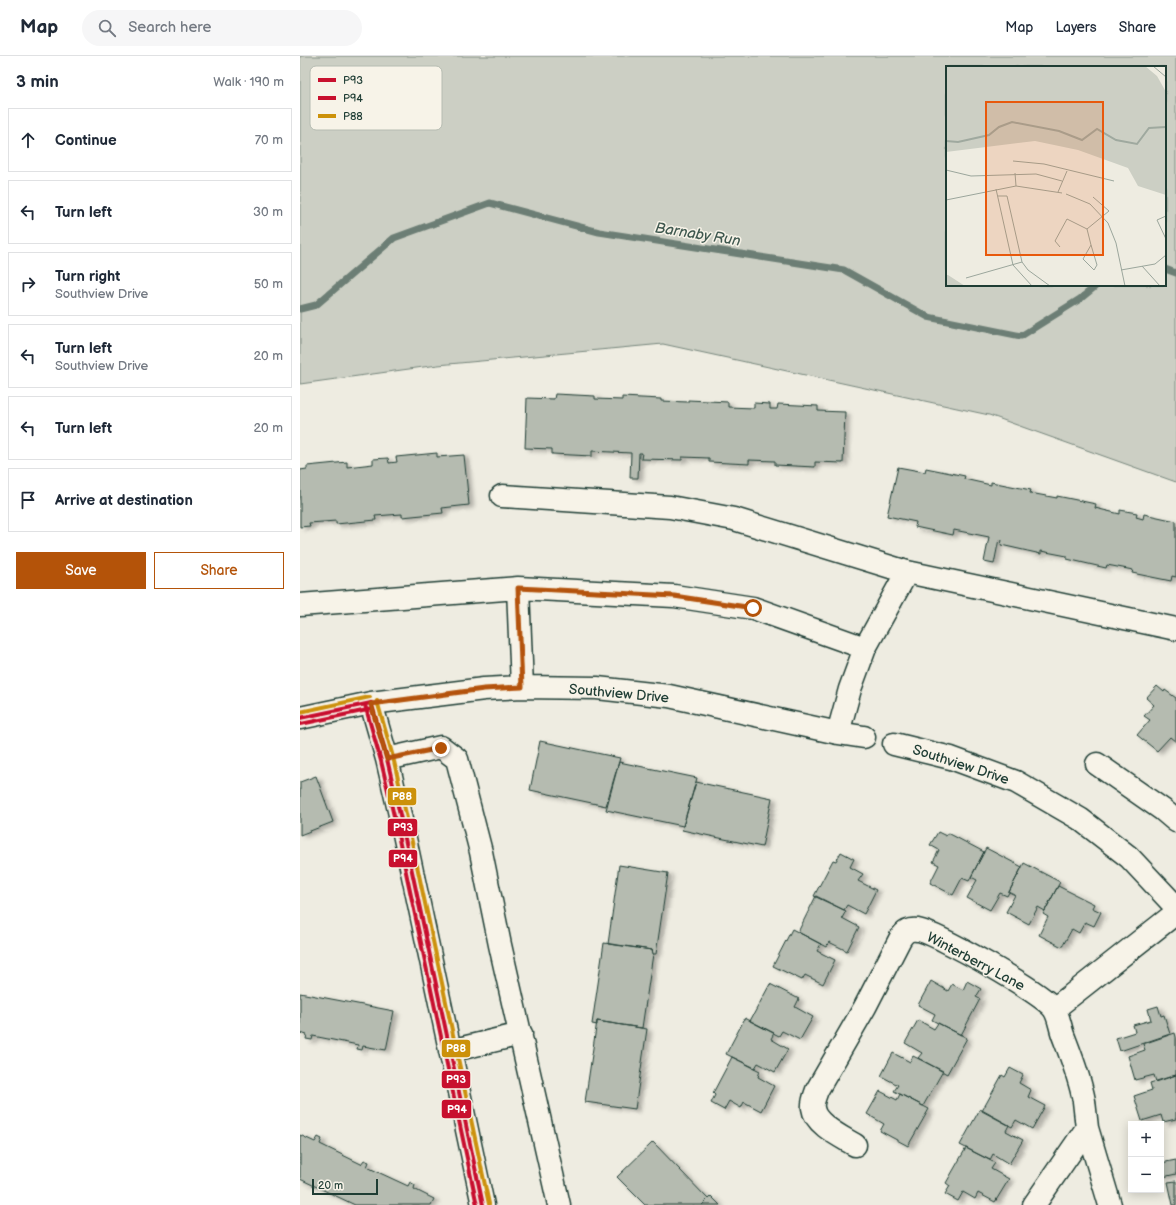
<!DOCTYPE html>
<html lang="en">
<head>
<meta charset="utf-8">
<style>
	:root { --surface:#fff; --page:#f6f6f7; --text:#1f2937; --muted:#747a83; --line:#e0e1e3; --accent:#b45309 }
	body { margin:0; font-family:"Balsamiq Sans",sans-serif; background:var(--page); color:var(--text) }
	.controls { position:absolute; right:12px; bottom:12px; display:grid; overflow:hidden; border-radius:0px; box-shadow:0 2px 10px #0003 }
	.controls button { width:36px; height:36px; display:grid; place-items:center; padding:0; border:0; border-bottom:1px solid var(--line); background:var(--surface); color:var(--text); font:20px sans-serif }
	.scale { position:absolute; left:12px; bottom:10px; width:66px; box-sizing:border-box; padding-left:4px; border:2px solid #1f3d34; border-top:0; font-size:11px; line-height:14px; white-space:nowrap; color:#1f3d34; -webkit-text-stroke:3px #f7f3e8; paint-order:stroke }
	.stop { position:absolute; width:12px; height:12px; margin:-9px; border:3px solid #b45309; border-radius:50%; background:#fff }
	.stop.end { background:#b45309; border-color:#fff; box-shadow:0 1px 4px #0008 }
	.list { margin:0; padding:0; list-style:none }
	h2 { display:flex; justify-content:space-between; align-items:center; height:52px; margin:0; padding:0 16px; font-size:17px }
	h2 small { font-size:13px; font-weight:400; color:var(--muted) }
	.list li { display:grid; grid-template-columns:26px 1fr auto; gap:12px; align-items:center; box-sizing:border-box; height:64px; margin:0 8px 8px; padding:0 8px; border:1px solid var(--line); border-radius:0px }
	.list b { display:block; font-size:15px; white-space:nowrap }
	.list p { margin:0; font-size:13px; white-space:nowrap; color:var(--muted) }
	.list em { font-size:13px; font-style:normal; color:var(--muted) }
	.actions { display:flex; gap:8px; padding:12px 16px }
	.actions a { flex:1; padding:9px 0; border:1px solid var(--accent); border-radius:0px; text-align:center; font-size:14px; color:var(--accent) }
	.actions .main { background:var(--accent); color:#fff }
	.icon { flex:none; width:22px; height:22px; fill:none; stroke:currentColor; stroke-width:2; stroke-linecap:round; stroke-linejoin:round }
	.map { position:relative; flex:none; width:876px; height:1149px; overflow:hidden }
	header { display:flex; align-items:center; gap:24px; box-sizing:border-box; height:56px; padding:0 20px; background:var(--surface); border-bottom:1px solid var(--line) }
	header strong { font-size:19px }
	nav { display:flex; gap:22px; margin-inline-start:auto; font-size:14px }
	.search { width:280px; height:36px; background:var(--page); display:flex; align-items:center; gap:10px; box-sizing:border-box; padding:0 14px; border-radius:22px; color:var(--muted); font-size:15px }
	main { display:flex }
	aside { flex:1; background:var(--surface) }
	.map>svg:first-child { display:block }
</style>
</head>
<body>
<header>
<strong>Map</strong>
<div class="search"><svg class="icon" aria-label="search" viewBox="0 0 24 24"><circle cx="10" cy="10" r="6"/><path d="M15 15l6 6"/></svg>Search here</div>
<nav><a>Map</a><a>Layers</a><a>Share</a></nav>
</header>
<main>
<aside>
<h2>3 min<small>Walk · 190 m</small></h2>
<ul class="list">
<li><svg class="icon" aria-label="ahead" viewBox="0 0 24 24"><path d="M12 20V5M6 11l6-6 6 6"/></svg><div><b>Continue</b></div><em>70 m</em></li>
<li><svg class="icon" aria-label="left" viewBox="0 0 24 24"><path d="M17 20v-9H6M10 6l-5 5 5 5"/></svg><div><b>Turn left</b></div><em>30 m</em></li>
<li><svg class="icon" aria-label="right" viewBox="0 0 24 24"><path d="M7 20v-9h11M14 6l5 5-5 5"/></svg><div><b>Turn right</b><p>Southview Drive</p></div><em>50 m</em></li>
<li><svg class="icon" aria-label="left" viewBox="0 0 24 24"><path d="M17 20v-9H6M10 6l-5 5 5 5"/></svg><div><b>Turn left</b><p>Southview Drive</p></div><em>20 m</em></li>
<li><svg class="icon" aria-label="left" viewBox="0 0 24 24"><path d="M17 20v-9H6M10 6l-5 5 5 5"/></svg><div><b>Turn left</b></div><em>20 m</em></li>
<li><svg class="icon" aria-label="arrive" viewBox="0 0 24 24"><path d="M6 21V4h12l-3 4 3 4H6"/></svg><div><b>Arrive at destination</b></div></li>
</ul>
<div class="actions"><a class="main">Save</a><a>Share</a></div>
</aside>
<div class="map">
<svg width="876" height="1149" viewBox="0 0 876 1149">
	<defs>
		<filter id="shadow"><feDropShadow dx="4.5" dy="2.5" stdDeviation="2" flood-color="#0004"/></filter>
	</defs>
	<rect width="100%" height="100%" fill="#eeece1"/>
	<filter id="ink" filterUnits="userSpaceOnUse"><feTurbulence type="fractalNoise" baseFrequency=".025" numOctaves="2"/><feDisplacementMap in="SourceGraphic" scale="8" xChannelSelector="R" yChannelSelector="G"/><feConvolveMatrix kernelMatrix="1 2 1 2 8 2 1 2 1" color-interpolation-filters="sRGB"/></filter>
	<g filter="url(#ink)">
		<path fill="#cccfc4" stroke="#76867c" fill-rule="evenodd" d="M 0,0 L 876,0 L 876,426 L 689,359 L 363,288 L 138,309 L 0,328 ZM 647,11 L 865,11 L 865,229 L 647,229 Z"/>
		<g fill="none" stroke-linecap="round" stroke-linejoin="round">
			<path stroke="#6c7e74" stroke-width="7" d="M 865,213 L 876,217
				M 0,253 L 16,249 L 94,182 L 190,147 L 299,176 L 544,214 L 628,261 L 721,280 L 780,243 L 797,229"/>
		</g>
		<path fill="#b5bbb0" stroke="#1f3d34" filter="url(#shadow)" d="M 255,338 L 295,340 L 295,343 L 322,344 L 322,341 L 361,343 L 361,345 L 388,346 L 388,344 L 428,346 L 428,351 L 454,352 L 454,347 L 470,348 L 470,353 L 477,353 L 478,348 L 518,350 L 518,355 L 545,356 L 543,407 L 515,406 L 515,411 L 475,409 L 475,405 L 449,404 L 449,408 L 409,406 L 409,402 L 382,401 L 382,404 L 341,403 L 342,397 L 339,397 L 338,422 L 330,422 L 331,397 L 292,395 L 292,400 L 252,398 L 252,393 L 225,392 L 227,342 L 254,343 Z
			M 137,397 L 137,401 L 164,399 L 169,449 L 142,452 L 143,457 L 102,461 L 102,458 L 75,460 L 76,464 L 36,468 L 36,465 L 9,467 L 10,470 L 0,471 L 0,414 L 7,413 L 7,410 L 47,406 L 47,411 L 73,408 L 73,403 L 88,402 L 89,407 L 97,406 L 96,401 Z
			M 598,411 L 625,416 L 626,412 L 665,420 L 664,423 L 691,429 L 691,426 L 731,434 L 730,437 L 757,442 L 757,440 L 796,448 L 795,452 L 820,458 L 820,454 L 837,457 L 836,461 L 843,463 L 844,458 L 876,465 L 876,521 L 872,520 L 871,525 L 832,517 L 833,514 L 807,509 L 806,512 L 767,503 L 767,500 L 741,495 L 741,498 L 701,489 L 702,484 L 699,483 L 694,508 L 684,506 L 689,481 L 654,474 L 653,479 L 615,471 L 616,466 L 587,460 Z
			M 857,630 L 864,636 L 865,634 L 876,642 L 876,686 L 870,681 L 857,695 L 837,679 L 850,664 L 844,660 L 854,649 L 846,642 Z
			M 240,685 L 320,702 L 306,750 L 230,734 Z
			M 319,706 L 397,722 L 383,770 L 306,754 Z
			M 16,720 L 33,766 L 0,779 L 0,726 Z
			M 396,726 L 472,742 L 462,791 L 382,774 Z
			M 638,776 L 646,780 L 648,777 L 684,796 L 669,825 L 662,822 L 653,839 L 630,827 L 639,809 L 633,806 L 639,794 L 630,789 Z
			M 686,792 L 722,811 L 707,840 L 700,837 L 690,854 L 667,842 L 677,824 L 671,821 Z
			M 541,796 L 554,803 L 550,811 L 563,818 L 558,825 L 576,834 L 564,858 L 547,849 L 544,854 L 514,840 L 533,804 L 536,805 Z
			M 724,807 L 760,826 L 745,855 L 738,851 L 729,868 L 706,856 L 715,839 L 709,836 Z
			M 319,809 L 368,817 L 356,898 L 353,898 L 352,894 L 308,888 Z
			M 758,830 L 794,848 L 792,852 L 801,856 L 794,870 L 785,866 L 779,877 L 772,873 L 762,891 L 739,879 L 748,861 L 743,858 Z
			M 516,840 L 546,855 L 542,862 L 559,871 L 547,895 L 529,886 L 526,891 L 498,876 Z
			M 492,873 L 521,888 L 517,895 L 535,904 L 523,928 L 505,919 L 502,924 L 473,910 Z
			M 304,887 L 352,894 L 353,898 L 342,972 L 297,965 L 297,969 L 292,968 Z
			M 631,925 L 648,935 L 652,928 L 663,934 L 667,925 L 681,933 L 676,941 L 680,943 L 661,979 L 632,964 L 635,958 L 618,949 Z
			M 470,928 L 499,943 L 495,951 L 513,961 L 500,984 L 482,975 L 479,980 L 450,965 Z
			M 0,937 L 94,955 L 86,994 L 63,990 L 62,994 L 57,993 L 58,989 L 13,980 L 12,984 L 6,983 L 7,979 L 0,977 Z
			M 858,950 L 861,960 L 864,959 L 870,978 L 820,995 L 816,982 L 835,976 L 833,969 L 851,964 L 848,953 Z
			M 445,962 L 474,977 L 471,983 L 488,993 L 475,1016 L 458,1007 L 455,1012 L 426,998 Z
			M 618,964 L 634,973 L 638,967 L 667,982 L 647,1018 L 618,1002 L 622,997 L 605,987 Z
			M 297,965 L 347,973 L 335,1053 L 285,1046 Z
			M 875,977 L 876,981 L 876,1019 L 856,1026 L 854,1019 L 835,1024 L 828,1000 L 845,994 L 843,988 Z
			M 593,997 L 610,1006 L 613,1000 L 643,1015 L 623,1050 L 594,1035 L 598,1029 L 581,1020 Z
			M 432,1001 L 460,1015 L 458,1021 L 474,1030 L 461,1055 L 444,1046 L 441,1052 L 429,1045 L 424,1054 L 411,1047 L 415,1039 L 413,1037 Z
			M 710,1012 L 723,1019 L 719,1027 L 731,1034 L 728,1041 L 745,1050 L 732,1073 L 716,1064 L 712,1071 L 682,1055 L 702,1019 L 705,1021 Z
			M 876,1019 L 876,1063 L 863,1066 L 861,1059 L 842,1065 L 834,1040 L 852,1034 L 850,1027 Z
			M 580,1035 L 597,1044 L 600,1038 L 629,1053 L 608,1090 L 580,1075 L 584,1068 L 567,1058 Z
			M 680,1053 L 709,1069 L 706,1075 L 723,1084 L 709,1108 L 693,1098 L 690,1104 L 660,1089 Z
			M 0,1079 L 15,1086 L 18,1081 L 22,1083 L 20,1088 L 61,1108 L 64,1104 L 69,1106 L 67,1111 L 108,1130 L 110,1126 L 115,1129 L 114,1133 L 134,1143 L 131,1149 L 55,1149 L 0,1123 Z
			M 353,1086 L 408,1143 L 402,1149 L 345,1149 L 317,1121 Z
			M 666,1092 L 695,1107 L 691,1113 L 709,1123 L 695,1146 L 678,1137 L 675,1143 L 663,1136 L 658,1145 L 645,1138 L 650,1130 L 646,1127 Z
			M 876,1104 L 876,1118 L 863,1121 L 861,1107 Z
			M 876,1125 L 876,1149 L 873,1149 L 868,1126 Z
			M 411,1140 L 420,1149 L 402,1149 Z"/>
		<g fill="none" stroke-linecap="round" stroke-linejoin="round">
			<g stroke="#1f3d34" stroke-width="25">
				<path id="minor" d="M 202,440 L 370,451 L 434,463 L 607,516 L 876,573
					M 218,532 L 222,631
					M 0,549 L 218,532 L 374,540 L 453,552 L 565,592
					M 71,647 L 87,703 L 100,759 L 183,1149
					M 0,662 L 71,647 L 184,633 L 222,631 L 297,632 L 369,640 L 538,677 L 564,681
					M 538,677 L 550,633 L 565,592 L 607,516
					M 594,688 L 651,702 L 716,726 L 780,763 L 829,801 L 876,851
					M 87,703 L 141,691 L 157,703 L 181,796 L 200,889 L 259,1149
					M 797,708 L 863,754 L 876,765
					M 754,953 L 876,857
					M 150,995 L 221,978
					M 555,1089 C 542,1081 515,1069 513,1052 C 512,1046 515,1040 517,1034 L 565,951 L 600,883 C 605,875 609,873 618,874 C 637,877 743,937 754,953 C 759,960 760,971 763,979 C 771,1000 780,1022 784,1045 C 785,1054 786,1063 787,1072
					M 734,1149 L 787,1072 L 810,1149"/>
			</g>
			<use href="#minor" stroke="#f7f3e8" stroke-width="22"/>
			<g stroke="#f7f3e8" stroke-width="7">
				<path id="bus-1" d="M 71,647 L 87,703 L 100,759 L 183,1149
					M 0,662 L 71,647"/>
			</g>
			<g stroke="#f7f3e8" stroke-width="7">
				<path id="bus-2" d="M 65,649 L 81,705 L 94,760 L 177,1149
					M 1,668 L 72,653"/>
			</g>
			<g stroke="#f7f3e8" stroke-width="7">
				<path id="bus-3" d="M 77,645 L 93,701 L 106,758 L 189,1148
					M 0,656 L 70,641"/>
			</g>
			<use href="#bus-1" stroke="#c8102e" stroke-width="4"/>
			<use href="#bus-2" stroke="#c8102e" stroke-width="4"/>
			<use href="#bus-3" stroke="#cc910a" stroke-width="4"/>
		</g>
	</g>
	<g fill="none" stroke-linecap="round" stroke-linejoin="round" filter="url(#ink)">
		<path stroke="#b45309" stroke-width="5" d="M 141,692 L 87,703 L 71,648 L 184,633 L 222,631 L 218,532 L 374,540 L 453,552"/>
	</g>
	<g text-anchor="middle" stroke-width="3" stroke-linejoin="round" paint-order="stroke">
		<g font-size="14" fill="#1f3d34" stroke="#f7f3e8">
			<text transform="translate(319 637) rotate(5)" y="5">Southview Drive</text>
			<text transform="translate(661 708) rotate(18)" y="5">Southview Drive</text>
			<text transform="translate(676 905) rotate(28)" y="5">Winterberry Lane</text>
		</g>
		<g font-size="15" font-style="italic" fill="#3f584f" stroke="#f7f3e8">
			<text transform="translate(398 178) rotate(9)" y="5">Barnaby Run</text>
		</g>
	</g>
	<g transform="translate(646 10)">
		<rect width="220" height="220" fill="#eeece1"/>
		<path d="M 0,0 L 199,0 L 211,10 L 220,26 L 220,129 L 192,120 L 182,102 L 132,84 L 89,75 L 0,86 ZM 0,209 L 2,209 L 19,220 L 0,220 Z" fill="#cccfc4"/>
		<path fill="none" stroke="#9fa99f" stroke-width="2" d="M 0,75 L 12,76 L 43,69 L 53,61 L 66,56 L 113,65 L 136,74 L 151,63 L 170,74 L 191,78 L 203,62 L 220,61"/>
		<path fill="none" stroke="#9ba69c" stroke-width="1" d="M 207,0 L 220,11M 67,95 L 98,98 L 168,115M 0,104 L 25,110 L 90,108 L 116,115M 69,107 L 70,120M 50,123 L 67,199 L 86,220M 112,126 L 121,105M 120,128 L 144,138 L 162,157 L 170,177 L 179,220M 52,130 L 61,130 L 76,196 L 82,204 L 104,220M 0,134 L 70,120 L 116,127M 220,150 L 211,154 L 220,173M 141,163 L 163,145 L 147,131M 145,179 L 151,199 L 148,204 L 137,193 ZM 114,181 L 109,175 L 121,153 L 141,163 L 145,179M 196,200 L 214,220M 175,204 L 209,198 L 220,189M 20,212 L 76,196"/>
		<path fill="#e8590c" fill-opacity="0.15" stroke="#e8590c" stroke-width="2" d="M 40,36 L 157,36 L 157,189 L 40,189 Z"/>
		<rect width="220" height="220" fill="none" stroke="#1f3d34" stroke-width="2"/>
	</g>
	<rect x="10" y="10" width="132" height="64" rx="6" fill="#f7f3e8" stroke="#b6bcb2" stroke-width="1"/>
	<rect x="18" y="22" width="18" height="4" fill="#c8102e"/>
	<rect x="18" y="40" width="18" height="4" fill="#c8102e"/>
	<rect x="18" y="58" width="18" height="4" fill="#cc910a"/>
	<g font-size="11" fill="#1f3d34">
		<text x="43" y="28">P93</text>
		<text x="43" y="46">P94</text>
		<text x="43" y="64">P88</text>
	</g>
	<g stroke="#f7f3e8" stroke-width="1.5">
		<rect x="87" y="731" width="30" height="19" rx="4" fill="#cc910a"/>
		<rect x="87" y="762" width="31" height="19" rx="4" fill="#c8102e"/>
		<rect x="88" y="793" width="30" height="19" rx="4" fill="#c8102e"/>
		<rect x="141" y="983" width="30" height="19" rx="4" fill="#cc910a"/>
		<rect x="141" y="1014" width="30" height="19" rx="4" fill="#c8102e"/>
		<rect x="141" y="1043" width="31" height="20" rx="4" fill="#c8102e"/>
	</g>
	<g font-size="11" text-anchor="middle" font-weight="bold" fill="#fff">
		<text x="102" y="744">P88</text>
		<text x="103" y="775">P93</text>
		<text x="103" y="806">P94</text>
		<text x="156" y="996">P88</text>
		<text x="156" y="1027">P93</text>
		<text x="157" y="1057">P94</text>
	</g>
</svg>
<div class="controls">
<button>+</button>
<button>−</button>
</div>
<div class="scale">20 m</div>
<div class="stop" style="left:453px;top:552px"></div>
<div class="stop end" style="left:141px;top:692px"></div>
</div>
</main>
</body>
</html>
